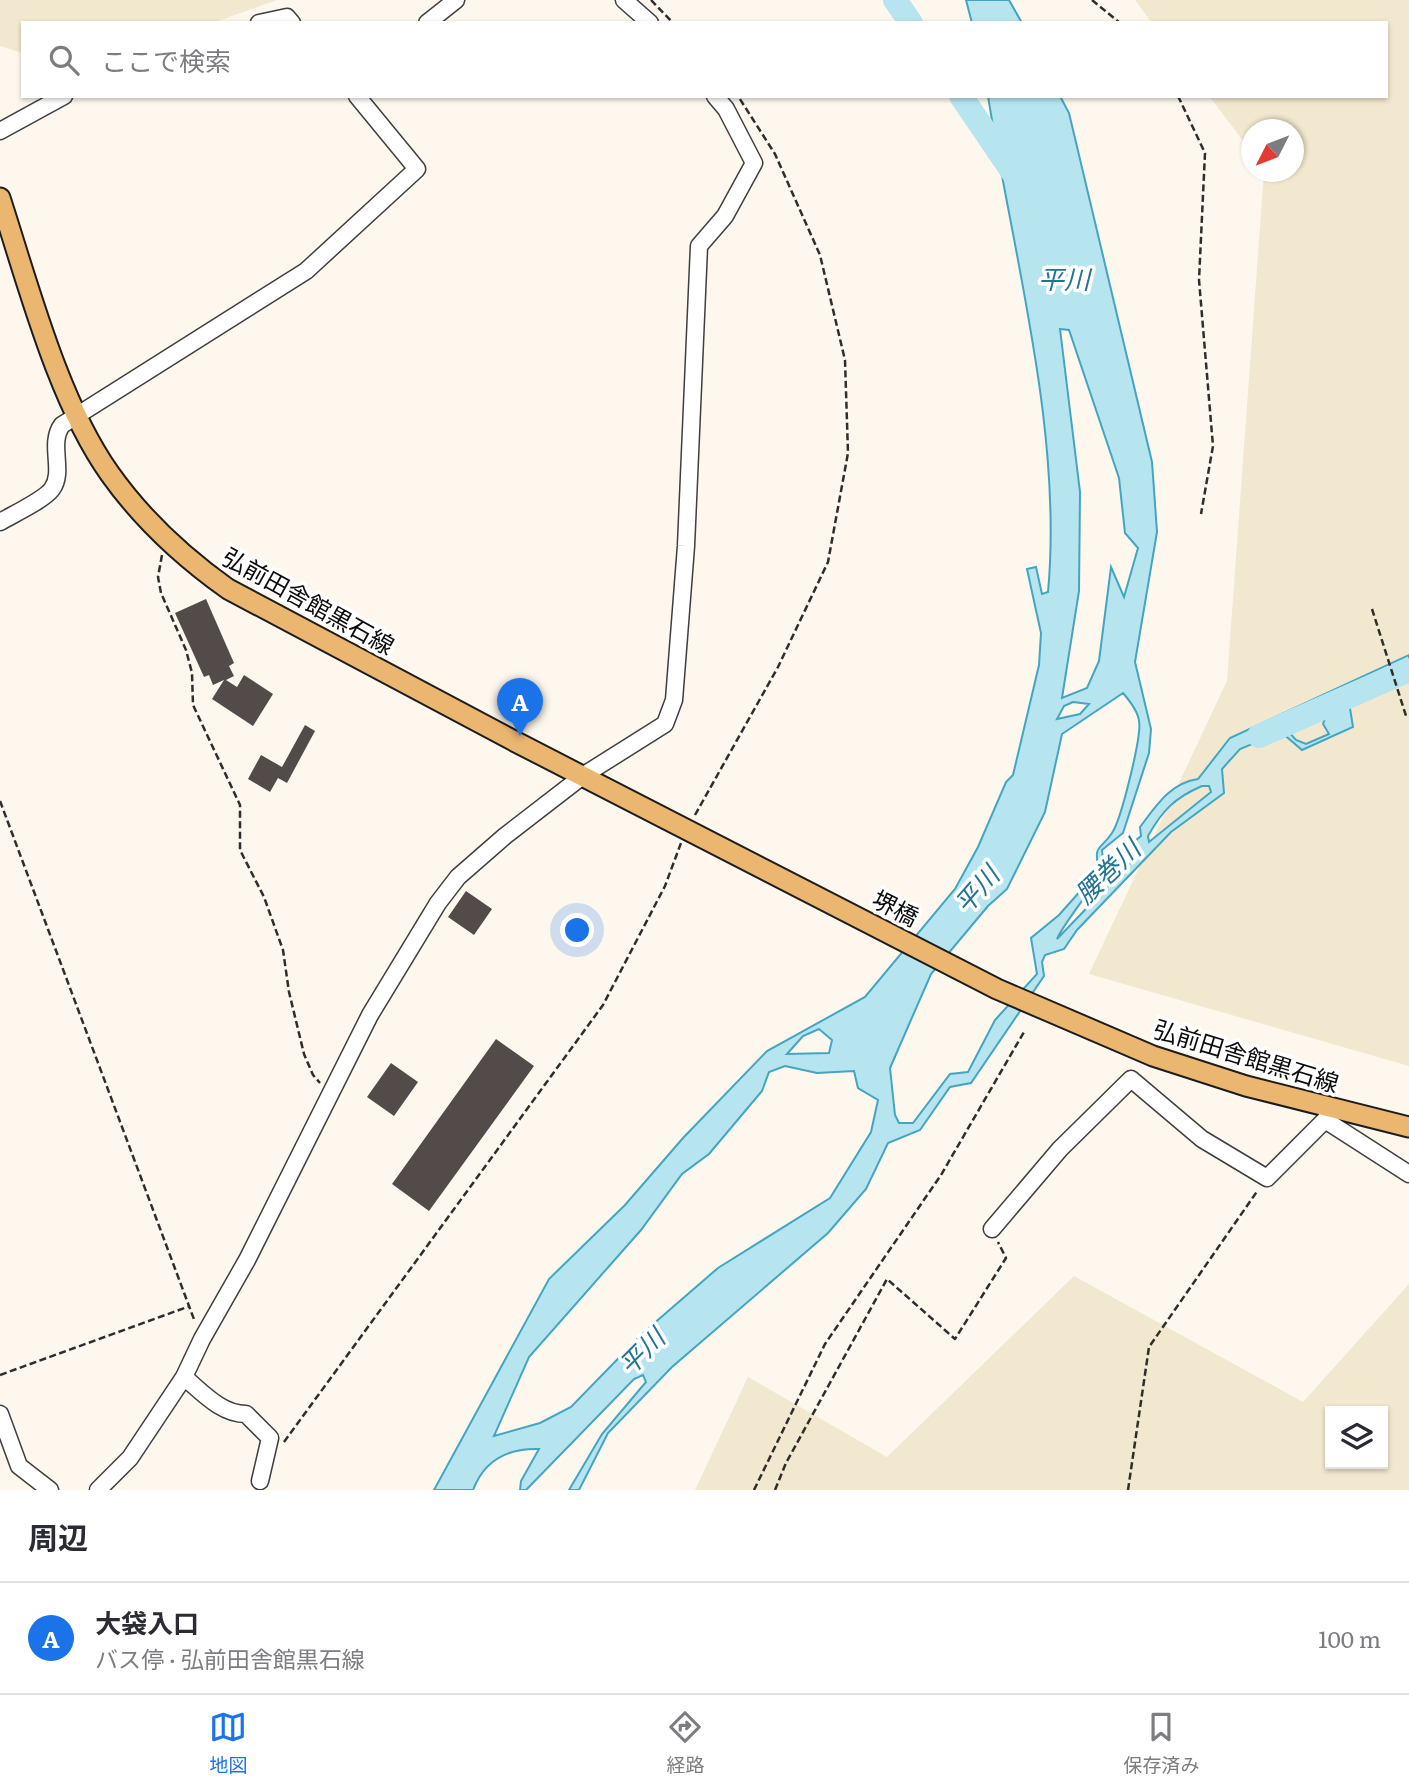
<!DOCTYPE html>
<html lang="ja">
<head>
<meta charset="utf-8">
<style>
	:root { --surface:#fff; --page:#f2f2f3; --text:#2b2b33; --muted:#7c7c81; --line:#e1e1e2; --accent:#1a73e8 }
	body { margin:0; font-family:Literata,"Noto Sans JP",serif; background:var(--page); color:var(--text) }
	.controls { position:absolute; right:21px; bottom:21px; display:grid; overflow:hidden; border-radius:0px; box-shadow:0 2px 5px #0004 }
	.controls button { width:63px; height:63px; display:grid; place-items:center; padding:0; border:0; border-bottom:2px solid var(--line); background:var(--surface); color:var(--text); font:35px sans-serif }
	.compass { position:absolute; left:1241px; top:119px; width:63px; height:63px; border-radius:50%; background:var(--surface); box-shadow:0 2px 5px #0004; rotate:228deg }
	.you { position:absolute; left:578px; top:931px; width:24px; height:24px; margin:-18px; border:5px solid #fff; border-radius:50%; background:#1a73e8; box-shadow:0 0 0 10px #1a73e833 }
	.badge { display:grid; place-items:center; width:46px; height:46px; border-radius:50%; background:var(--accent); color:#fff; font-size:23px; font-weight:700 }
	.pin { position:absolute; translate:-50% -58px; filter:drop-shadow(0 2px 4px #0008) }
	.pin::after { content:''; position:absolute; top:37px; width:24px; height:21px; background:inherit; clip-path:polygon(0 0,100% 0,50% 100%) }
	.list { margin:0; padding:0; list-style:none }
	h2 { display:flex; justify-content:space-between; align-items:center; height:91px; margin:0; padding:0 28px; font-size:30px }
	h2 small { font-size:23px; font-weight:400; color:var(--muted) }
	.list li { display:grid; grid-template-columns:46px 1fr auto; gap:21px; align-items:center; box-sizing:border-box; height:112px; padding:0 28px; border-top:2px solid var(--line) }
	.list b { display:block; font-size:26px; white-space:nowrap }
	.list p { margin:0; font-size:23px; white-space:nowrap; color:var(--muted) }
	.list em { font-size:23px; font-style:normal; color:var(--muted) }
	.icon { flex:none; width:38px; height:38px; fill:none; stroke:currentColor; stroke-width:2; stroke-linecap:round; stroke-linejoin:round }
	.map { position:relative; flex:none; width:1409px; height:1490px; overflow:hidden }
	.search { position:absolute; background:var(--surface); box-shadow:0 2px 5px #0004; left:21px; right:21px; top:21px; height:77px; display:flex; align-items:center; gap:18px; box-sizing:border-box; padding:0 24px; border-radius:0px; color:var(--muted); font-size:26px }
	.sheet { height:203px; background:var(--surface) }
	nav { display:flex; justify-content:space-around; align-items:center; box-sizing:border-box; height:98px; border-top:2px solid var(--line); background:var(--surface); font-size:19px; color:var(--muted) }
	nav a { display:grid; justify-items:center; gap:4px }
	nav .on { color:var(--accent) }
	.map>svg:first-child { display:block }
</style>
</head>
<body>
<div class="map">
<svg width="1409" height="1490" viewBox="0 0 1409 1490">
	<rect width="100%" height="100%" fill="#fdf7ed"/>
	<path fill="#f1e8cf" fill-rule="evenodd" d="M 0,0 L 277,0 L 212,23 L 23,23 L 23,53 L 0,46 Z
		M 1135,0 L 1409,0 L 1409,1066 L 1089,974 L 1227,681 L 1264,172 L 1294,172 L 1294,130 L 1252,130 L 1251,151 L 1209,96 L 1386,96 L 1386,23 L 1152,23 Z
		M 1074,1276 L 1303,1402 L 1409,1284 L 1409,1490 L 695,1490 L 748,1377 L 887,1457 ZM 1383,1411 L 1383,1464 L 1330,1464 L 1330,1411 Z"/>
	<path fill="#b6e5f0" stroke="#44a5c0" stroke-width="2" fill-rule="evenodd" d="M 966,0 L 1009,0 L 1022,23 L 972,23 Z
		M 988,96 L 1060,96 L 1069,113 L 1152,462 L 1157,532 L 1135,662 L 1151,729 L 1149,753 L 1123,833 L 1102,850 L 1103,861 L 1115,857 L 1141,836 L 1140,827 C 1156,806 1170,783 1198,779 L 1230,738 L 1409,655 L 1409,676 L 1349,702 L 1353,727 L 1302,750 L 1281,732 L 1240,749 L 1222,769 L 1224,793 L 1171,832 L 1077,930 L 1064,949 L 1045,955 L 1042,962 L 1044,976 L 971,1083 L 950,1087 L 920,1130 L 888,1143 L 866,1189 L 828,1233 L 672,1367 L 608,1433 L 579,1490 L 569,1490 L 602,1434 L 646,1382 L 643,1375 L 634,1379 L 526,1490 L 520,1490 L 521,1481 L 539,1449 C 507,1448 484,1461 473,1490 L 434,1490 L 549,1279 L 625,1205 L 683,1138 L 767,1051 L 865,997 L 955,889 L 978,847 L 1006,782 L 1013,775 L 1039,665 L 1041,633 L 1027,569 L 1036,567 L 1042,594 L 1048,592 C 1063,432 1013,255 988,96 ZM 1060,329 L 1069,330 L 1119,478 L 1125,533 L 1138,548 L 1124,597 L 1111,567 L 1099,661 L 1087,688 L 1062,698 L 1079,591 L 1080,492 ZM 1123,693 C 1129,700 1138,711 1139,721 C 1142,736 1121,820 1112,833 C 1100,851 1093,844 1099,870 L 1059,915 L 1031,938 L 1037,974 L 995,1020 L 968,1072 L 950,1074 L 913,1123 L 899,1123 L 895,1115 L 890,1068 L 931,974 L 988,906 L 1007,889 L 1045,812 L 1062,734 ZM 1073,702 L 1089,704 L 1080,714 L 1057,719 L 1064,706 ZM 1317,705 L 1328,711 L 1323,724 L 1329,734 L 1306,744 L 1296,740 L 1286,729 L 1290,719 ZM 1202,786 L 1209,786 L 1211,792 L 1149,842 L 1148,836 C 1162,811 1174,798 1202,786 ZM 1131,859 L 1133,860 L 1057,939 C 1061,929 1098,877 1106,872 C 1113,866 1123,863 1131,859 ZM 819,1029 L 832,1040 L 829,1053 L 787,1054 L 803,1036 ZM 785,1066 L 817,1073 L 854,1071 L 858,1088 L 878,1100 L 871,1132 L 830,1198 L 718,1268 L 644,1332 L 571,1407 L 540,1423 L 494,1436 L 529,1357 L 641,1230 L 682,1174 L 709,1154 L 762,1091 L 769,1072 Z"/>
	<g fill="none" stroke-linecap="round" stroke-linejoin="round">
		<path stroke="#b6e5f0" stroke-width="24" d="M 895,0 L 911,23
			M 961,96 L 1016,177
			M 1259,736 L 1409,670"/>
	</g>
	<path fill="#534b49" d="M 206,599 L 234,663 L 229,666 L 234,676 L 226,680 L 237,687 L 244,675 L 273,694 L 253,726 L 212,699 L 224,680 L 213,685 L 209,675 L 204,677 L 175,613 Z
		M 305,725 L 315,731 L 287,783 L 278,778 L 270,792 L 248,779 L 261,755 L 282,767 Z
		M 466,891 L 492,909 L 474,935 L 448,917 Z
		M 496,1039 L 534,1066 L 429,1211 L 392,1184 Z
		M 391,1063 L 418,1082 L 394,1116 L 367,1097 Z"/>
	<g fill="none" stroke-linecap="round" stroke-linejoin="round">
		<g stroke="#3f3f3f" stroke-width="19">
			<path id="minor" d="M 624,0 L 650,23
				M 259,23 L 287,17 L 292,23
				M 427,23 L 456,0
				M 0,131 L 64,96
				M 0,522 C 12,515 44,500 52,489 C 65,471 48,444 62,425 L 306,271 L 417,169 L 357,96
				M 1325,1120 L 1409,1174
				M 992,1229 L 1060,1149 L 1131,1079 L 1202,1139 L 1267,1178 L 1325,1120 L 1332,1108
				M 184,1377 C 202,1392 221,1414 246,1414 L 270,1438 L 260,1481
				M 0,1414 L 19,1466 L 50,1490
				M 98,1490 L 130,1458 L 184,1377 L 202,1339 L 247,1260 L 370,1015 L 438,903 L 458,877 L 505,836 L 584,775 L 665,724 L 674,700 L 686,546 L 699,246 L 725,216 L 754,163 L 726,109 L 715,96"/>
		</g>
		<g stroke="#1d1d1d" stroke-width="23">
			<path id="major" d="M 0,198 C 28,284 58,401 110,474 C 142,519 183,557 228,589 L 516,742 L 997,989 L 1153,1056 L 1246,1086 L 1409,1127"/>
		</g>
		<path stroke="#2e2e2e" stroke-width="2.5" stroke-dasharray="7 3.5" stroke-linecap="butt" d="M 651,0 L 673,23
			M 1092,0 L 1120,23
			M 1178,96 L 1205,153 L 1199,280 L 1213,446 L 1201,514
			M 162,555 L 158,577 L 161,593 L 186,650 L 192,673 L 193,705 L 240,805 L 240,850 L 264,897 L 283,950 L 289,992 L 304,1054 L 313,1075 L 320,1083
			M 1372,609 L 1407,719
			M 0,801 L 195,1322
			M 695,815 L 778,667 L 828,562 L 848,453 L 845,360 L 820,255 L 775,154 L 738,96
			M 0,1375 L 190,1306
			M 284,1442 L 603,1005 L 665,886 L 681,843
			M 754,1490 L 825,1344 L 941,1175 L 1024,1032
			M 775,1490 L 786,1463 L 887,1279 L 955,1339 L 1006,1258 L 998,1242
			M 1128,1490 L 1149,1347 L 1258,1190"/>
		<use href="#minor" stroke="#fff" stroke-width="16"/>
		<use href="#major" stroke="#ebb66f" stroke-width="19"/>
	</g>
	<g text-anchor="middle" stroke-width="7" stroke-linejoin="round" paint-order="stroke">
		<g font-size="24" fill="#0c0c0c" stroke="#fff">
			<text transform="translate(308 602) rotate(29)" y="8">弘前田舎館黒石線</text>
			<text transform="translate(895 909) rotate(27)" y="8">堺橋</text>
			<text transform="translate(1246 1057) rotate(17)" y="8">弘前田舎館黒石線</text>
		</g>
		<g font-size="26" font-style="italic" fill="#227591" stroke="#fff">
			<text x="1064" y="289">平川</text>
			<text transform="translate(1108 872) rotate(-44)" y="9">腰巻川</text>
			<text transform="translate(977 890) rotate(-49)" y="9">平川</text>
			<text transform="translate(642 1352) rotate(-45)" y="9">平川</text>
		</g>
	</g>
</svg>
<div class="controls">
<button><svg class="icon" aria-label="layers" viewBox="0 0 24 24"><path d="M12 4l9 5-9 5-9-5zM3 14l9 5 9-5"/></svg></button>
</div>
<svg class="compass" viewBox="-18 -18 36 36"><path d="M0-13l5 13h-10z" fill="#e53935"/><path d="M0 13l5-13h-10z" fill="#7c7c81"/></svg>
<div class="you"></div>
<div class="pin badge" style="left:520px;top:736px">A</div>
<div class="search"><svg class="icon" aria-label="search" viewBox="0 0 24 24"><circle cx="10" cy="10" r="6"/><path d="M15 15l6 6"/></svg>ここで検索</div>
</div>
<section class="sheet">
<h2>周辺<small></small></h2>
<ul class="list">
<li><span class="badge">A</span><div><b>大袋入口</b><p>バス停 · 弘前田舎館黒石線</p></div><em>100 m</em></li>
</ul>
</section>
<nav>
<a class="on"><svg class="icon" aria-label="map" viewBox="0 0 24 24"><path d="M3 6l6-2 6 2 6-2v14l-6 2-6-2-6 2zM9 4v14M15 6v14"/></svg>地図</a>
<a><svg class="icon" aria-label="directions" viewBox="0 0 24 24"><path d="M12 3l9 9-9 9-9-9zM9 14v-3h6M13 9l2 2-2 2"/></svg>経路</a>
<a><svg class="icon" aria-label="saved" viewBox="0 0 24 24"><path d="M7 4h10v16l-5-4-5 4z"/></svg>保存済み</a>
</nav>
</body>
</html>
